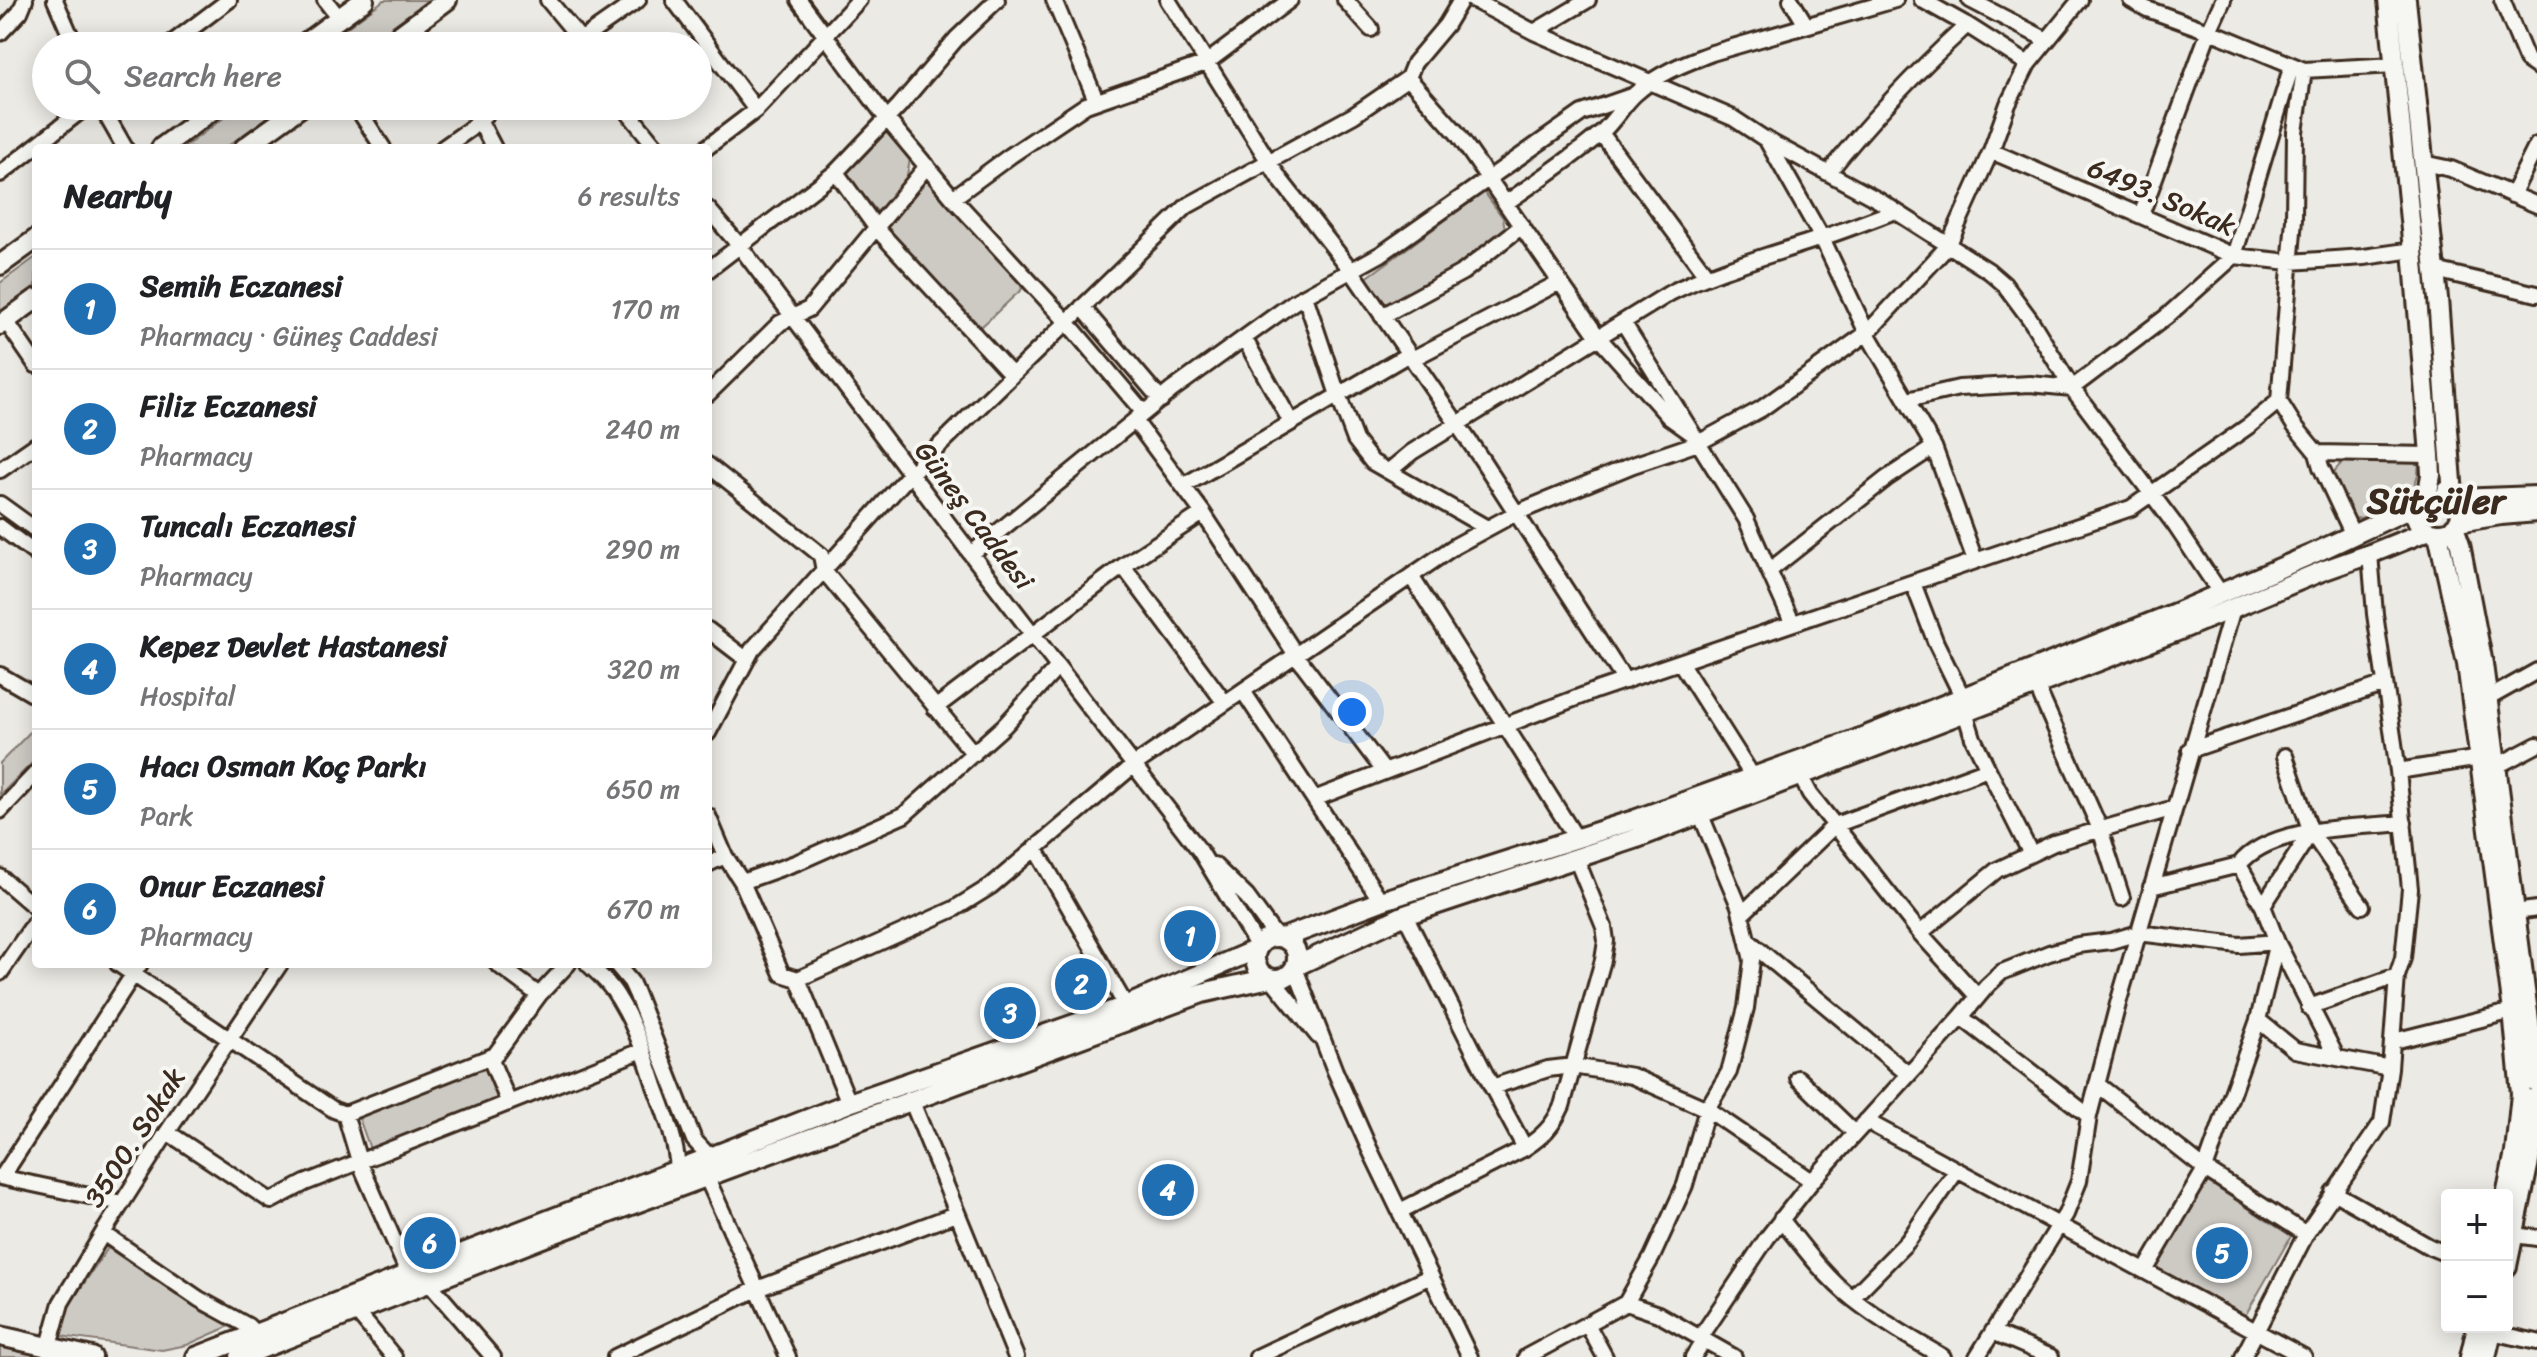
<!DOCTYPE html>
<html lang="en">
<head>
<meta charset="utf-8">
<style>
	:root { --surface:#fff; --page:#f6f6f6; --text:#202124; --muted:#757577; --line:#e0e0e0; --accent:#1f6fb2 }
	body { margin:0; font-family:Sriracha,sans-serif; background:var(--page); color:var(--text) }
	.controls { position:absolute; right:24px; bottom:24px; display:grid; overflow:hidden; border-radius:8px; box-shadow:0 4px 20px #0003 }
	.controls button { width:72px; height:72px; display:grid; place-items:center; padding:0; border:0; border-bottom:2px solid var(--line); background:var(--surface); color:var(--text); font:40px sans-serif }
	.you { position:absolute; left:1352px; top:712px; width:28px; height:28px; margin:-20px; border:6px solid #fff; border-radius:50%; background:#1a73e8; box-shadow:0 0 0 12px #1a73e833 }
	.badge { display:grid; place-items:center; width:52px; height:52px; border-radius:50%; background:var(--accent); color:#fff; font-size:26px; font-weight:700 }
	.pin { position:absolute; translate:-50% -50%; border:4px solid #fff; box-shadow:0 2px 8px #0006 }
	.list { margin:0; padding:0; list-style:none }
	h2 { display:flex; justify-content:space-between; align-items:center; height:104px; margin:0; padding:0 32px; font-size:34px }
	h2 small { font-size:26px; font-weight:400; color:var(--muted) }
	.list li { display:grid; grid-template-columns:52px 1fr auto; gap:24px; align-items:center; box-sizing:border-box; height:120px; padding:0 32px; border-top:2px solid var(--line) }
	.list b { display:block; font-size:30px; white-space:nowrap }
	.list p { margin:0; font-size:26px; white-space:nowrap; color:var(--muted) }
	.list em { font-size:26px; font-style:normal; color:var(--muted) }
	.icon { flex:none; width:44px; height:44px; fill:none; stroke:currentColor; stroke-width:2; stroke-linecap:round; stroke-linejoin:round }
	.map { position:relative; flex:none; width:2537px; height:1357px; overflow:hidden }
	.search { position:absolute; background:var(--surface); box-shadow:0 4px 20px #0003; left:32px; top:32px; width:680px; height:88px; display:flex; align-items:center; gap:20px; box-sizing:border-box; padding:0 28px; border-radius:44px; color:var(--muted); font-size:30px }
	.panel { position:absolute; background:var(--surface); box-shadow:0 4px 20px #0003; left:32px; top:144px; width:680px; height:824px; border-radius:8px }
	.map>svg:first-child { display:block }
</style>
</head>
<body>
<div class="map">
<svg width="2537" height="1357" viewBox="0 0 2537 1357">
	<rect width="100%" height="100%" fill="#ebeae5"/>
	<filter id="ink" filterUnits="userSpaceOnUse"><feTurbulence type="fractalNoise" baseFrequency=".0125" numOctaves="2"/><feDisplacementMap in="SourceGraphic" scale="16" xChannelSelector="R" yChannelSelector="G"/><feConvolveMatrix kernelMatrix="1 2 1 2 8 2 1 2 1" color-interpolation-filters="sRGB"/></filter>
	<g filter="url(#ink)">
		<path fill="#cdcac4" stroke="#847a71" stroke-width="2" d="M 384,0 L 428,0 L 365,46 L 322,46 Z
			M 240,106 L 283,106 L 225,148 L 183,148 Z
			M 885,130 L 910,159 L 904,191 L 880,215 L 846,175 L 847,170 Z
			M 926,179 L 933,179 L 1020,282 L 1022,289 L 981,327 L 887,231 L 885,224 Z
			M 1484,192 L 1503,218 L 1505,229 L 1462,265 L 1388,306 L 1365,279 Z
			M 36,257 L 36,286 L 0,312 L 0,283 Z
			M 2348,456 L 2419,459 L 2418,474 L 2412,494 L 2378,514 L 2350,520 L 2331,480 L 2337,468 Z
			M 36,726 L 36,759 L 0,795 L 0,763 Z
			M 485,1068 L 492,1077 L 498,1099 L 370,1149 L 359,1118 L 360,1115 Z
			M 2203,1179 L 2291,1236 L 2245,1316 L 2155,1270 Z
			M 108,1248 L 203,1312 L 232,1325 L 187,1345 L 162,1350 L 60,1336 L 66,1310 Z
			M 0,1346 L 52,1357 L 0,1357 Z"/>
		<g fill="none" stroke-linecap="round" stroke-linejoin="round">
			<g stroke="#3b2a1e" stroke-width="20">
				<path id="minor" d="M 55,0 L 75,46
					M 325,0 L 339,18
					M 548,0 L 586,46
					M 674,0 L 756,110
					M 799,0 L 887,119 L 953,198
					M 1054,0 L 1096,100
					M 1168,0 L 1279,178 L 1351,270 L 1482,460 L 1625,681
					M 1345,0 L 1371,29
					M 1473,0 L 1534,32 L 1733,118 L 1765,139 L 1878,200 L 1989,271 L 2004,284 L 2030,319 L 2072,388 L 2175,525 L 2221,594
					M 1791,0 L 1806,25
					M 1922,0 L 1967,25
					M 1970,0 L 2047,40
					M 2131,0 L 2147,9 L 2222,36 L 2304,70 L 2395,65
					M 2502,0 L 2527,60 L 2537,67
					M 414,25 L 431,46
					M 1534,32 L 1588,0
					M 0,33 L 20,12 L 25,0
					M 168,46 L 229,0
					M 572,46 L 638,0
					M 2304,70 L 2295,132 L 2294,219 L 2279,401 L 2294,425 L 2317,453 L 2430,455
					M 1408,78 L 1457,133 L 1598,337 L 1669,417 L 1690,432
					M 101,106 L 125,148
					M 356,106 L 383,148
					M 472,106 L 494,148
					M 623,106 L 657,148
					M 1601,133 L 1706,275
					M 1766,139 L 1822,238 L 1867,333 L 1934,447 L 1975,560
					M 443,148 L 470,129 L 494,106
					M 706,148 L 756,110 L 859,0
					M 1991,151 L 2234,256 L 2290,262 L 2364,257 L 2413,250
					M 2423,163 L 2451,169 L 2537,205
					M 836,172 L 877,229 L 1012,375
					M 1828,173 C 1870,120 1917,71 1967,25 L 2028,64
					M 0,174 L 87,106
					M 2512,195 L 2537,145
					M 1506,203 C 1538,180 1573,158 1602,132 C 1615,120 1623,105 1635,94 C 1657,74 1685,63 1712,53 L 1895,0
					M 708,209 L 739,245 L 971,554 L 1200,851 L 1258,947
					M 2141,215 L 2209,31 L 2223,0
					M 708,270 L 836,172 L 899,106 L 957,38 L 997,0
					M 2435,270 L 2537,294
					M 1305,296 L 1338,395 L 1355,440 L 1372,462 L 1487,528
					M 1082,307 L 1161,400
					M 1382,316 L 1463,272 L 1522,226
					M 6,321 L 36,365
					M 1623,322 L 1746,519 L 1769,571
					M 1244,338 L 1291,422
					M 1412,359 L 1560,282
					M 708,394 L 780,323 L 809,309 L 927,166
					M 1907,400 L 1959,388 L 2030,384 L 2072,388 L 2166,317 L 2234,256 L 2292,65
					M 1144,413 L 1067,322 L 953,198 L 1010,156 L 1086,105 L 1206,63 L 1290,0
					M 1135,421 L 1203,513 L 1296,655 L 1384,771
					M 2317,453 L 2321,467 L 2353,535
					M 708,465 L 821,555 L 824,571 L 974,754
					M 0,470 L 36,445
					M 1389,471 L 1412,452 L 1670,293 C 1720,268 1772,255 1824,237 C 1848,229 1871,220 1895,211
					M 1183,486 L 1409,354
					M 0,504 L 36,530
					M 0,527 L 36,554
					M 971,554 L 1172,390 L 1294,302 L 1381,254 L 1582,113 L 1634,95
					M 1123,566 L 1225,703
					M 1411,576 L 1576,838
					M 1913,583 L 1936,643 L 1963,698
					M 1792,622 L 1769,571 L 1887,478 L 1934,447
					M 708,630 L 746,659
					M 1680,662 L 1753,777
					M 0,675 L 36,696
					M 2036,685 L 2100,829 L 2122,898
					M 1243,691 L 1381,901
					M 2487,699 L 2537,671
					M 935,708 L 1123,566 L 1203,513
					M 1965,712 L 1973,738 L 1988,769
					M 708,733 L 752,650 L 911,473 L 1187,206 L 1354,115 L 1408,78 L 1414,63 L 1446,25 L 1461,0
					M 2190,750 L 2385,684
					M 2285,756 L 2311,832 L 2362,906
					M 2497,766 L 2537,745
					M 2398,771 L 2480,758
					M 1800,775 L 1810,794 L 1920,933 L 1978,997
					M 1314,799 L 1597,690 L 2131,508 L 2250,425 L 2279,401
					M 0,811 L 36,773
					M 708,816 L 725,856 L 742,882 L 782,974 L 798,979 L 849,1103
					M 1035,848 L 1126,1006
					M 708,864 L 725,856
					M 1214,865 L 1247,897 L 1276,937
					M 2239,865 C 2270,825 2358,828 2404,823
					M 0,877 L 36,908
					M 742,882 L 798,862 L 904,815 L 1004,726 L 1058,667
					M 2263,906 L 2311,832
					M 2516,912 L 2537,909
					M 1405,915 L 1492,1087 L 1525,1148
					M 1741,915 L 1835,825 L 1988,769 L 2031,854
					M 1920,933 L 1997,870 L 2054,843 L 2174,808
					M 1747,940 L 1908,1074
					M 118,964 L 334,1110 L 345,1114 L 495,1055 L 539,995 L 568,964
					M 497,964 L 539,995
					M 588,964 C 600,975 612,986 620,1001 C 636,1027 646,1058 655,1086 C 665,1113 676,1140 678,1169
					M 616,964 L 631,982 L 636,993 L 694,1140 L 710,1157
					M 1295,968 L 1335,1071 L 1369,1148 L 1470,1357
					M 0,973 L 36,921
					M 798,979 L 954,909 L 991,886 L 1134,765 L 1455,546 L 1516,513 L 1633,465 L 1698,443 L 1761,409 L 1867,333 L 1948,246 L 1991,151 L 2008,104 L 2028,64 L 2080,0
					M 1272,979 L 1318,1036
					M 2309,1007 L 2397,976
					M 1961,1017 L 2089,1116
					M 2258,1020 L 2295,1050 L 2390,1068
					M 2394,1041 L 2513,1011
					M 490,1058 L 509,1103
					M 1798,1078 L 1855,1133
					M 2097,1084 L 2205,1169 L 2306,1234
					M 1492,1087 L 1548,1069 L 1573,1066 L 1632,1076 L 1707,1109 L 1812,1181
					M 912,1102 L 1016,1357
					M 345,1114 L 359,1161 L 408,1273
					M 1866,1121 L 2304,1357
					M 167,1132 L 271,1201 L 305,1183 L 643,1050
					M 0,1177 L 122,1203
					M 2,1177 L 140,964
					M 707,1178 L 788,1357
					M 2333,1192 L 2430,1247 L 2447,1254
					M 1400,1211 L 1525,1148 C 1543,1136 1553,1126 1562,1106 L 1603,960 L 1606,941 L 1604,927 L 1576,858
					M 1781,1219 C 1803,1247 1825,1277 1853,1299 C 1881,1321 1912,1339 1943,1357
					M 103,1233 L 199,1299 L 248,1326 L 255,1333
					M 2514,1235 L 2537,1238
					M 2145,1271 L 2205,1169 L 2258,1020 L 2277,942 L 2263,906 L 2239,865 L 2151,887
					M 429,1283 L 493,1357
					M 1852,1298 L 1908,1241 L 1957,1170
					M 1626,1303 L 1652,1257 L 1685,1185 L 1707,1109 L 1729,1072 L 1746,1008 L 1752,960 L 1739,906 L 1700,813
					M 356,1311 L 394,1357
					M 1587,1324 L 1605,1357
					M 1993,1332 L 2051,1357
					M 2491,1332 L 2537,1342
					M 1700,1338 L 1767,1238 L 1812,1181 L 1961,1017 L 1987,986 L 2002,972 L 2049,953 L 2078,945 L 2111,941 L 2138,933 L 2239,945 L 2277,942 L 2336,1056
					M 49,1346 L 61,1303 L 103,1233 L 164,1137 L 280,964
					M 615,1357 L 757,1289 L 956,1214
					M 1257,1357 L 1431,1276
					M 1526,1357 L 1626,1303 L 1658,1314 L 1734,1357
					M 1693,1357 L 1704,1340
					M 1977,1357 L 2066,1214 L 2079,1181 L 2089,1116 L 2119,1000 L 2233,608
					M 2243,1357 L 2306,1234 L 2382,1122 L 2390,1068 L 2397,976 L 2403,958 L 2410,889 L 2398,771 L 2375,614 L 2370,554"/>
			</g>
			<g stroke="#3b2a1e" stroke-width="24">
				<path id="major" d="M 2388,0 L 2413,250 L 2430,455 L 2431,475 L 2428,492
					M 2406,0 L 2438,299 L 2453,495
					M 301,46 L 364,0
					M 385,46 L 447,0
					M 161,148 L 218,106
					M 244,148 L 302,106
					M 0,265 L 36,239
					M 0,325 L 36,299
					M 2447,491 L 2457,499 L 2537,496
					M 2423,496 C 2390,539 2479,550 2457,499
					M 2458,522 L 2501,515 L 2537,512
					M 2454,527 L 2460,544 L 2483,664 L 2537,1083
					M 2438,534 L 2467,664 L 2513,1011 L 2521,1094 L 2515,1152 L 2506,1195
					M1255 958a21 21 0 1 1 42 0a21 21 0 1 1-42 0Z
					M 1283,938 L 1381,901 L 1634,820 L 1858,739 L 2175,613 L 2310,555 L 2417,505
					M 1296,966 L 1405,915 L 1637,838 L 2180,630 L 2322,571 L 2370,554 L 2427,531
					M 2507,1266 L 2531,1152 L 2537,1096
					M 0,1336 L 92,1357
					M 196,1357 L 849,1103 L 1126,1006 L 1257,949
					M 240,1357 L 550,1235 L 1202,993 L 1270,978
					M 2470,1357 L 2477,1327
					M 2486,1357 L 2493,1327"/>
			</g>
			<use href="#minor" stroke="#f6f6f2" stroke-width="14"/>
			<use href="#major" stroke="#f6f6f2" stroke-width="18"/>
		</g>
	</g>
	<g text-anchor="middle" stroke-width="8" stroke-linejoin="round" paint-order="stroke">
		<g font-size="28" fill="#3b2a1e" stroke="#f6f6f2">
			<text transform="translate(2162 196) rotate(23)" y="10">6493. Sokak</text>
			<text transform="translate(975 515) rotate(53)" y="10">Güneş Caddesi</text>
			<text transform="translate(134 1137) rotate(-57)" y="10">3500. Sokak</text>
		</g>
		<g font-size="36" font-weight="bold" fill="#3b2a1e" stroke="#f6f6f2">
			<text x="2436" y="513">Sütçüler</text>
		</g>
	</g>
</svg>
<div class="controls">
<button>+</button>
<button>−</button>
</div>
<div class="you"></div>
<div class="pin badge" style="left:1190px;top:936px">1</div>
<div class="pin badge" style="left:1081px;top:984px">2</div>
<div class="pin badge" style="left:1010px;top:1013px">3</div>
<div class="pin badge" style="left:1168px;top:1190px">4</div>
<div class="pin badge" style="left:2222px;top:1253px">5</div>
<div class="pin badge" style="left:430px;top:1243px">6</div>
<div class="search"><svg class="icon" aria-label="search" viewBox="0 0 24 24"><circle cx="10" cy="10" r="6"/><path d="M15 15l6 6"/></svg>Search here</div>
<section class="panel">
<h2>Nearby<small>6 results</small></h2>
<ul class="list">
<li><span class="badge">1</span><div><b>Semih Eczanesi</b><p>Pharmacy · Güneş Caddesi</p></div><em>170 m</em></li>
<li><span class="badge">2</span><div><b>Filiz Eczanesi</b><p>Pharmacy</p></div><em>240 m</em></li>
<li><span class="badge">3</span><div><b>Tuncalı Eczanesi</b><p>Pharmacy</p></div><em>290 m</em></li>
<li><span class="badge">4</span><div><b>Kepez Devlet Hastanesi</b><p>Hospital</p></div><em>320 m</em></li>
<li><span class="badge">5</span><div><b>Hacı Osman Koç Parkı</b><p>Park</p></div><em>650 m</em></li>
<li><span class="badge">6</span><div><b>Onur Eczanesi</b><p>Pharmacy</p></div><em>670 m</em></li>
</ul>
</section>
</div>
</body>
</html>
